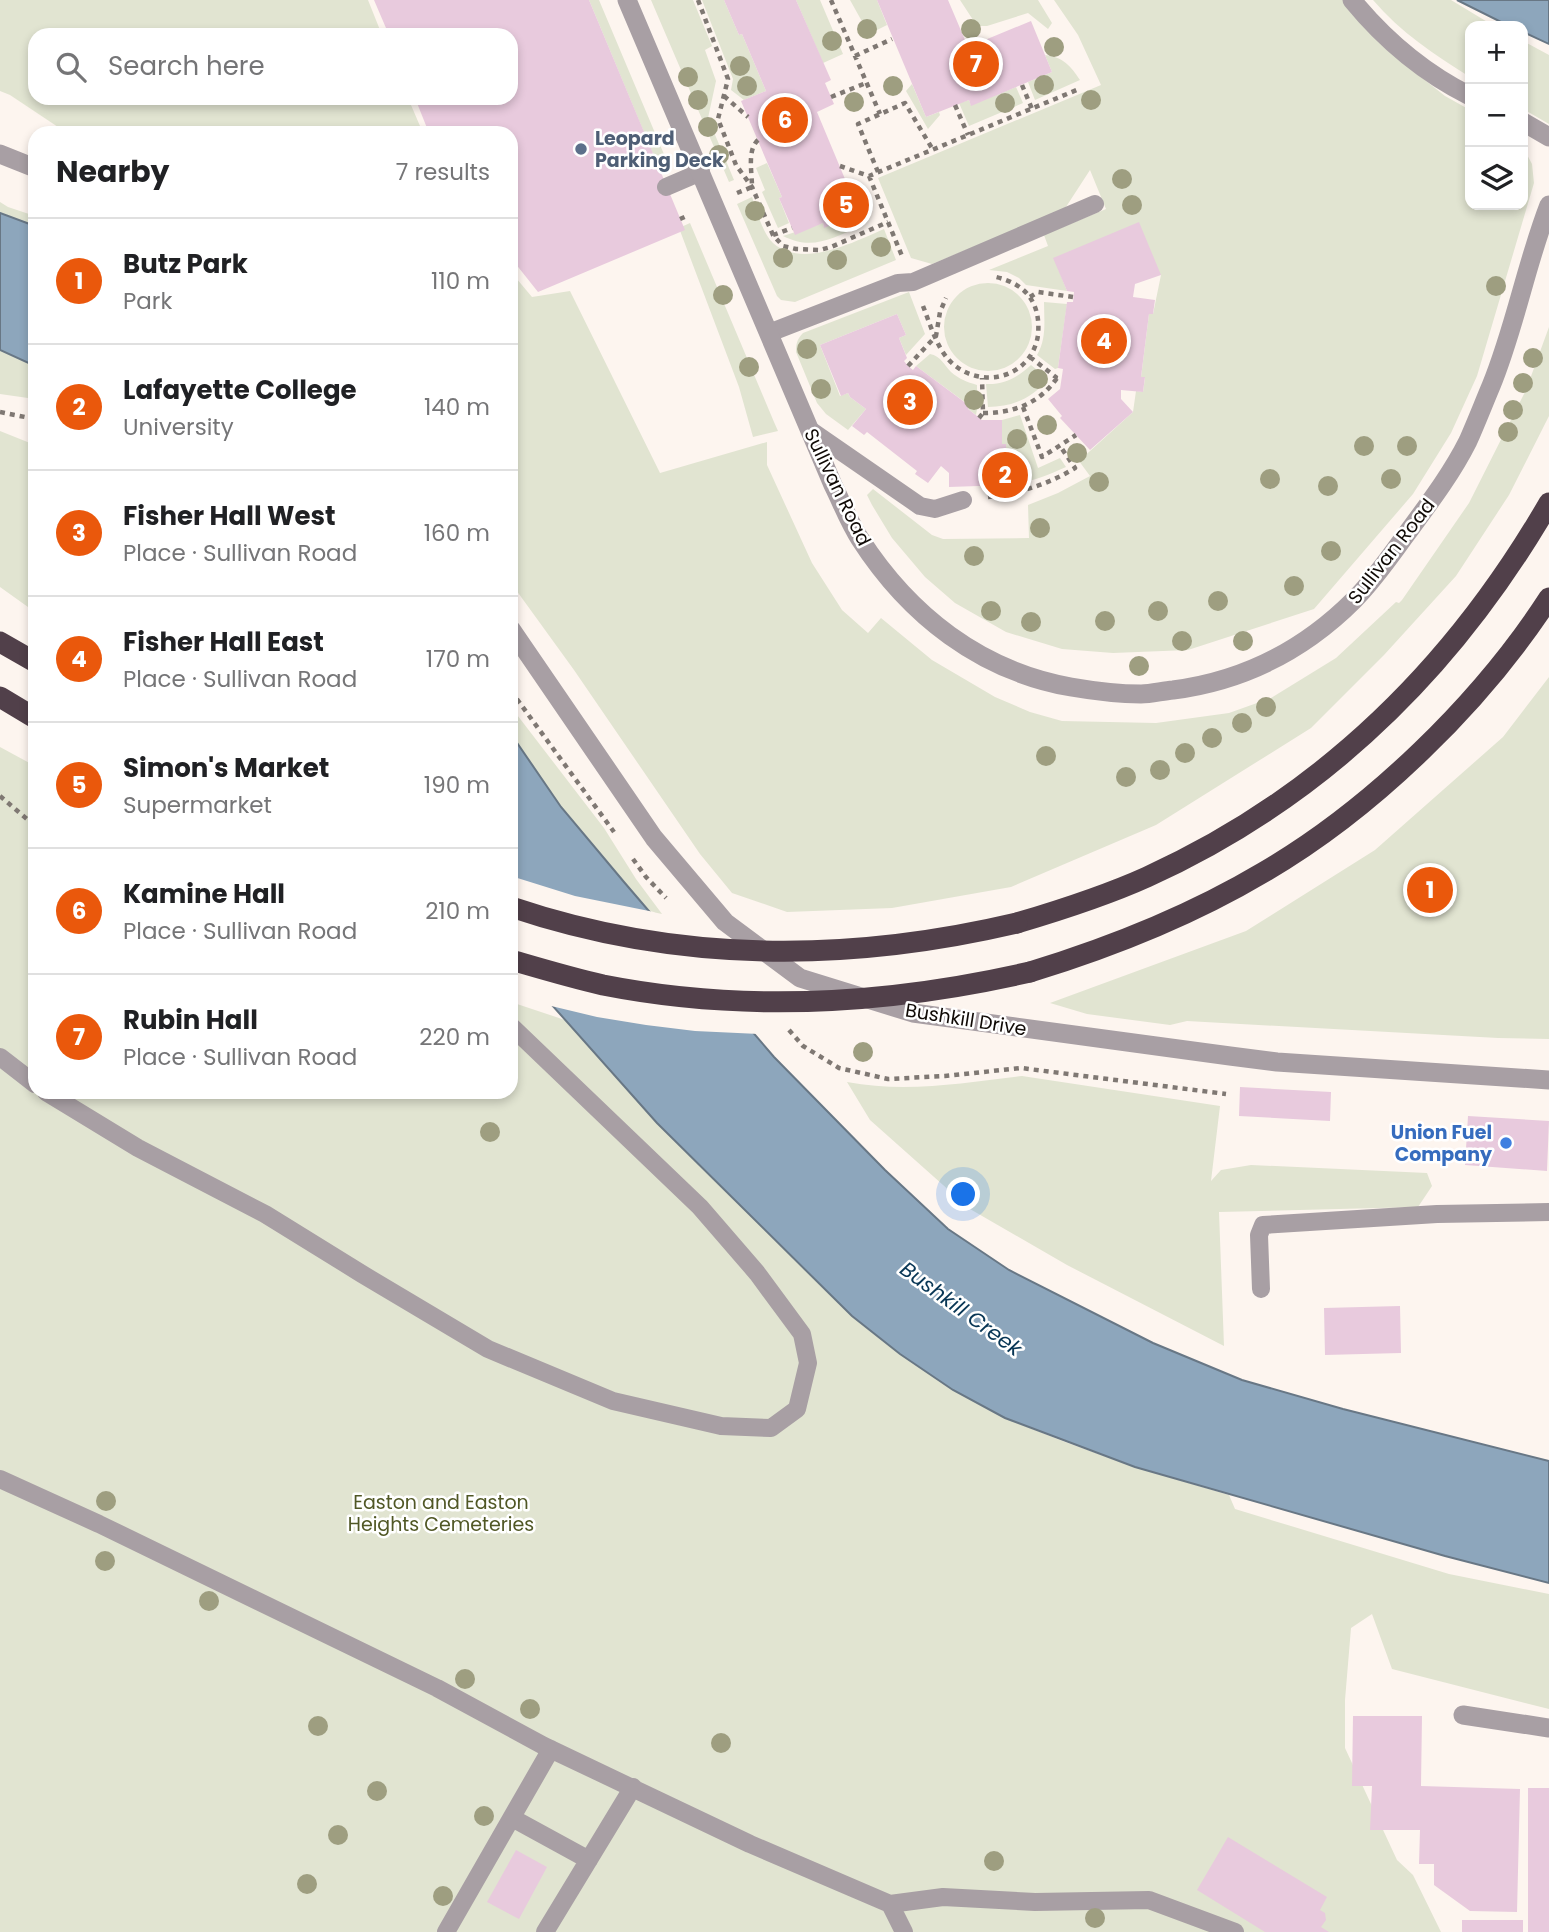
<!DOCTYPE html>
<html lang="en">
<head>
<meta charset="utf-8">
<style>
	:root { --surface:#fff; --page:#f6f6f6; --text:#202124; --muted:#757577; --line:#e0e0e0; --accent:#ea580c }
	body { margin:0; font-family:Poppins,sans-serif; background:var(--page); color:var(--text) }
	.controls { position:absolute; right:21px; top:21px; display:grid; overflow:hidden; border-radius:14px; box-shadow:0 4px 10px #0003 }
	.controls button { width:63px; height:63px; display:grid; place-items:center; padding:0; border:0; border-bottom:2px solid var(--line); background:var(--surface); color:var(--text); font:35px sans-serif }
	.you { position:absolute; left:964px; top:1195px; width:24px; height:24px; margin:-18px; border:5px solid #fff; border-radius:50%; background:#1a73e8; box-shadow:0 0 0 10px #1a73e833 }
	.badge { display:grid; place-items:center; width:46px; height:46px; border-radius:50%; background:var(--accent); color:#fff; font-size:23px; font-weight:700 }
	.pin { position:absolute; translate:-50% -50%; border:4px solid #fff; box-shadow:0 2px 7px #0006 }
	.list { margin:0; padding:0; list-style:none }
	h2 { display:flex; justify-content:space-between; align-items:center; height:91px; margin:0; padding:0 28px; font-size:30px }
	h2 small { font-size:23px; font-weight:400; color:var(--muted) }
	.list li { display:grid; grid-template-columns:46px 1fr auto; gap:21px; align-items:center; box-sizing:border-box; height:126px; padding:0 28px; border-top:2px solid var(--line) }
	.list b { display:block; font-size:26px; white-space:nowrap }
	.list p { margin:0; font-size:23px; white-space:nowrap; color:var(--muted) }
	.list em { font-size:23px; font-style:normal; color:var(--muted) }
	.icon { flex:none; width:38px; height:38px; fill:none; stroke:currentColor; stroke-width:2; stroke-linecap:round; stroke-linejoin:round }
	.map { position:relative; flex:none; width:1549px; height:1932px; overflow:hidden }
	.search { position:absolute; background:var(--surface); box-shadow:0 4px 10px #0003; left:28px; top:28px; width:490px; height:77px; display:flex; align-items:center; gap:18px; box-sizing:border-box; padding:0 24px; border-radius:21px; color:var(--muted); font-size:26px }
	.panel { position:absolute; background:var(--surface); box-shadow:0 4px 10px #0003; left:28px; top:126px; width:490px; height:973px; border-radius:21px }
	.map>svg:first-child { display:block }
</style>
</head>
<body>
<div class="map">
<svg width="1549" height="1932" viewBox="0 0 1549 1932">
	<rect width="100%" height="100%" fill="#fdf5ef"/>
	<path fill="#e1e4d1" d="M 0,0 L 368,0 L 382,35 L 35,35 L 35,98 L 408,98 L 423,133 L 67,133 L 10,95 L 0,91 Z
		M 589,0 L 599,0 L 666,159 L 658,166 Z
		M 651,0 L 693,0 L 712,46 L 705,50 L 716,81 L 708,118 L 734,180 L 729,182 Z
		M 702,0 L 724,0 L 739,35 L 742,34 L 766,91 L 744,100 L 731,90 L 733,79 Z
		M 796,0 L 820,0 L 843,54 L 823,63 Z
		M 850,0 L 877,0 L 887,25 L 869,34 Z
		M 960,0 L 1038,0 L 1052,23 L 1048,29 L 1028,13 L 987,26 L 977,26 Z
		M 1054,0 L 1344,0 L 1387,50 L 1445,96 L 1470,110 L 1470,205 L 1523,205 L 1523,147 L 1532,164 L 1534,183 L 1477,376 L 1451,433 L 1413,494 L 1314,609 L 1188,650 L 1113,653 L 1062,649 L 1006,632 L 955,603 L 925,577 L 892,538 L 872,505 L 867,495 L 873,489 L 932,535 L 943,539 L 1029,538 L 1028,505 L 1058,493 L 1090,476 L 1079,461 L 1133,412 L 1136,391 L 1143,392 L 1145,378 L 1141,377 L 1149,314 L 1153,314 L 1161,275 L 1054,258 L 1067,291 L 1026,285 L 1019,278 L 1007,272 L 989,270 L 1048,246 L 1044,235 L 1106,209 L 1090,170 L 1064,210 L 932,264 L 911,258 L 878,178 L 1101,85 L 1078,35 Z
		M 1373,0 L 1451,0 L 1494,26 L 1470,26 L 1470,77 C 1435,55 1400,32 1373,0 Z
		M 1523,41 L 1549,55 L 1549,124 L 1523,109 Z
		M 1045,55 C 1063,57 1071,66 1080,80 L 1035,100 L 1028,82 L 1052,72 Z
		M 912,84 L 926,117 L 939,112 L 940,115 L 928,129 L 906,91 Z
		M 1016,87 L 1023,103 L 969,126 L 959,103 L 969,100 L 971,105 Z
		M 767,163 L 782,197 L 779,198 L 789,223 L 778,228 L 762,192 L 765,190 L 756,168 Z
		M 752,197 C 757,211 762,232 773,243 C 802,269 854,242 884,229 L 896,260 L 795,302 L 781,300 L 777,296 L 737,204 Z
		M 0,202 L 8,207 L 35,216 L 35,226 L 0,213 Z
		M 854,215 L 860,227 C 831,238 813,251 783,236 L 823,223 L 824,227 Z
		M 690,223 L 774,422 L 778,431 L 753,437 L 739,387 L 679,228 Z
		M 511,272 L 532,297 L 570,291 L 660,473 L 767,442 L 767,465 L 812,563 L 842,610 L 868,633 L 881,618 L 932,660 L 995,697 L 1030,712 L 1062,721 L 1156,723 L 1229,713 L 1271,698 L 1336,658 L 1396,602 L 1399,603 L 1402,600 L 1469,503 L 1526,390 L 1549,327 L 1549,416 L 1509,495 L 1456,576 L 1384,655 L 1311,728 L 1156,825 L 1011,887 L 892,908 L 787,912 L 732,893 L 700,854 L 574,670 L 511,583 Z
		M944 327a44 44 0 1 1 88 0a44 44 0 1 1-88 0Z
		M 909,292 L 925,334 L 906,355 L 899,338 L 906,335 L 897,314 L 820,345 L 840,396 L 848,393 L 850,397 L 866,409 L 848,430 L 826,414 L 817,403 L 796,352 C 796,344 797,339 803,333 Z
		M 1044,302 L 1067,304 L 1058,368 L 1055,369 L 1037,355 C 1047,338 1044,320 1044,302 Z
		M 0,350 L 35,366 L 35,399 L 0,394 Z
		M 930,354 C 941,356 944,365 951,372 C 959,379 967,382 977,385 L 977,409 L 976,415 L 968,409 L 970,406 L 916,366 Z
		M 1031,365 L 1048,379 C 1032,398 1013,407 988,407 L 986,384 C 1004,385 1018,377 1031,365 Z
		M 1020,415 L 1038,468 L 1060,458 L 1066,467 C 1046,476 1029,483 1007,485 L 1006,444 L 1002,444 L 1002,420 Z
		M 0,431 L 35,445 L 35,612 L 0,587 Z
		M 1549,677 L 1549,1039 L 1498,1038 L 1187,1021 L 1170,1025 L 1087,1014 L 1050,1003 L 1246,931 L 1375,850 L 1503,737 Z
		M 511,707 L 604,828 L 636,879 L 662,914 L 648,911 L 561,807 L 511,734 Z
		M 0,747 L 35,766 L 35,1092 L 511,1092 L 511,1002 L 565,1020 L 657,1123 L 852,1316 L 953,1390 L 1005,1418 L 1065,1442 L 1135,1467 L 1229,1495 L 1235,1509 L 1449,1574 L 1549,1594 L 1549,1709 L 1392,1669 L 1372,1614 L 1351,1628 L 1345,1700 L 1345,1748 L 1397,1860 L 1413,1875 L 1441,1932 L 0,1932 Z
		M 1022,1076 L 1220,1106 L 1211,1181 L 1221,1170 L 1251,1165 L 1427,1173 L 1432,1186 L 1418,1207 L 1219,1212 L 1224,1346 L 1067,1265 L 970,1209 L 870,1120 L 847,1082 C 906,1093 964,1083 1022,1076 Z"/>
	<path fill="#8da6bc" stroke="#687785" stroke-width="2" d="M 1457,0 L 1549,0 L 1549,44 L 1523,32 L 1523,26 L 1509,26 Z
		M 0,213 L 35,226 L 35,366 L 0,350 Z
		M 511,734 L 561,807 L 624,882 L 774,1057 L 885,1170 L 948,1229 L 1009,1270 L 1153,1343 L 1242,1380 L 1343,1409 L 1549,1461 L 1549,1583 L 1445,1556 L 1135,1467 L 1005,1418 L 953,1390 L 900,1354 L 852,1316 L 657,1123 L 511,959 Z"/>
	<path fill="#fdf5ef" d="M 511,876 L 575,896 L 654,912 L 759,1034 L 695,1031 L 646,1025 L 597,1017 L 547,1005 L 511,964 Z"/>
	<path fill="#e8cadd" d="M 374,0 L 589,0 L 685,230 L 538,292 L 511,258 L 511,133 L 429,133 L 415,98 L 511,98 L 511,35 L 389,35 Z
		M 724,0 L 796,0 L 831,80 L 825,83 L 834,104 L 817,112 L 850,191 L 845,193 L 854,215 L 824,228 L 823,223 L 795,235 L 779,198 L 782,197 L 741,101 L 766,91 L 742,34 L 739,35 Z
		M 877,0 L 948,0 L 968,47 L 1031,21 L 1052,72 L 971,106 L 969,100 L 926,117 Z
		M 1139,222 L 1161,275 L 1135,284 L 1133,297 L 1155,300 L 1153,314 L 1149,314 L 1141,377 L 1145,377 L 1143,392 L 1121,390 L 1121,399 L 1133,412 L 1090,450 L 1060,418 L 1062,416 L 1048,399 L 1060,389 L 1063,369 L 1058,368 L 1067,302 L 1073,302 L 1074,292 L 1067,291 L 1053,258 Z
		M 897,314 L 906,335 L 899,338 L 907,358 L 904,361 L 908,366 L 913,370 L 916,366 L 971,407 L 968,409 L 982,420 L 1002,420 L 1002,444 L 1006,444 L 1007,485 L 949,487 L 949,473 L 941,466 L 928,483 L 915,474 L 917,471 L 867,432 L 864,435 L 852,426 L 866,409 L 850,397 L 848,393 L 841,396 L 820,345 Z
		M 1240,1087 L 1331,1092 L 1330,1121 L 1239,1116 Z
		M 1468,1116 L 1549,1121 L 1547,1171 L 1465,1165 Z
		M 1400,1306 L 1401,1353 L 1325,1355 L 1324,1308 Z
		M 1353,1716 L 1422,1716 L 1421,1786 L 1520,1789 L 1517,1912 L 1470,1911 L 1434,1885 L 1434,1864 L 1419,1864 L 1420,1830 L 1370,1830 L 1372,1786 L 1352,1786 Z
		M 1528,1788 L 1549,1788 L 1549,1932 L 1528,1932 Z
		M 1228,1837 L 1327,1897 L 1320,1910 L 1325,1913 L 1326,1920 L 1321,1927 L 1329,1932 L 1265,1932 L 1197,1890 Z
		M 516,1850 L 547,1867 L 519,1919 L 487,1902 Z
		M 1462,1920 L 1523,1920 L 1523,1932 L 1462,1932 Z"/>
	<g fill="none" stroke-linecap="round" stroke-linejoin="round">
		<path stroke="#7f7873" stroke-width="4.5" stroke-dasharray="5 5" stroke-linecap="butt" d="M 698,0 L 728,79 L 718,119 L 736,165 L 752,187 L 773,235 L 783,246 L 796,249 L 820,250 L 831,247 L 888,222
			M 831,0 L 880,114
			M 855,56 L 892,39
			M 1022,85 L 1032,109
			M 724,96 L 748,117
			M 831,97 L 866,83
			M 955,105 L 968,135
			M 840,166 L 869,176 L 1079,89
			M 878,172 L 858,124 L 905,103 L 933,150
			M 869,176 L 902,256
			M 737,193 L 752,187 C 752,172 747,150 758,140
			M 680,219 L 689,215
			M 773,235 L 792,228
			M 1030,297 L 1038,292 L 1073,297
			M 923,306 C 930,324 936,345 948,359 C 969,383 1008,384 1028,359 C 1033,353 1037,343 1038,335 C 1041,303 1026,284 996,277
			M 1030,357 L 1057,378 L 1062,379
			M 908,366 L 936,336 L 940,312 L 946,298
			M 1023,407 L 1042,457 L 1076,435
			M 0,412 L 35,419
			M 983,413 C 1013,413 1039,404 1057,378
			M 979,418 L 983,413 L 982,378
			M 988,497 C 1020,493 1047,485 1075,468 L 1060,446
			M 511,691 L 614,832
			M 0,796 L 35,826
			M 633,859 L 646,877 L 666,898
			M 789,1030 L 803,1046 L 839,1068 L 888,1079 L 945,1076 L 1021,1068 L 1226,1094"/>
		<path stroke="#a89fa4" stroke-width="18" d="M 666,187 L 701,172
			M 769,333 L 898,283 L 913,282 L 1095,204
			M 810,430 L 920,506 L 935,509 L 963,500
			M 0,1057 L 35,1084
			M 46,1092 L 138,1148 L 265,1214 L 362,1274 L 488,1349 L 613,1401 L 721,1426 L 771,1428 L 797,1409 L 808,1363 L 802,1334 L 757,1273 L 700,1207 L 511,1026
			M 1261,1289 L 1259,1235 L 1263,1225 L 1437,1214 L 1549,1212
			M 0,1479 L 99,1524 L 437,1688 L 544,1746 L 750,1844 L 890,1904 L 904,1932
			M 512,1818 L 589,1860
			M 890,1904 L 943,1897 L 1035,1902 L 1149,1900 L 1235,1932
			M 446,1932 L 551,1749
			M 545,1932 L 633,1787"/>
		<path stroke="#a89fa4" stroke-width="19" d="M 627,0 L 833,485 C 842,503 849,522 860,539 C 909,615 980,671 1071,687 C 1094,691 1117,694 1141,694 C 1151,694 1162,691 1173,690 C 1243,681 1304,650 1354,600 C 1373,581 1389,558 1405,536 C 1427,506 1451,475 1468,441 C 1476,423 1483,405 1491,386 C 1515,328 1526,264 1549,205
			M 1352,0 C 1384,39 1424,73 1470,96
			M 1523,122 L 1549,137
			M 1463,1715 L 1549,1728"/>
		<path stroke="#a89fa4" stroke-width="19" d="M 0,154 L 35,168
			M 511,629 L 654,838 L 725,922 L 800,978 L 913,1013 L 1230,1056 L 1277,1062 L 1549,1080"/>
		<path stroke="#51404a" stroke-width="21" d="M 0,642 L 35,662
			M 0,697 L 35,718
			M 1017,923 C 1061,910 1105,896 1147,877 C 1323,797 1453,669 1549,503
			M 1030,972 C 1112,947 1190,916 1264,872 C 1372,809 1481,703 1549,598"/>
		<path stroke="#51404a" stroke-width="21" d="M 511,907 C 677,963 847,963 1017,923
			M 511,960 C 542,969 572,978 603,985 C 745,1013 890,1004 1030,972"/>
	</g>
	<g fill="#9e9e80">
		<circle cx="867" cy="29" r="10"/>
		<circle cx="971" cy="29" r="10"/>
		<circle cx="832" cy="41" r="10"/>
		<circle cx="1054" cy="47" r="10"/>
		<circle cx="740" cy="66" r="10"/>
		<circle cx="688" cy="77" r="10"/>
		<circle cx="1044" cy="85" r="10"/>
		<circle cx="747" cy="86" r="10"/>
		<circle cx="893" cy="86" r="10"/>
		<circle cx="698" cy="100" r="10"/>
		<circle cx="1091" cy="100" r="10"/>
		<circle cx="854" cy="102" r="10"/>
		<circle cx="1005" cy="103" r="10"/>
		<circle cx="708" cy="127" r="10"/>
		<circle cx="719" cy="155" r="10"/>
		<circle cx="1122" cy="179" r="10"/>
		<circle cx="1132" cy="205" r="10"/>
		<circle cx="755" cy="211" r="10"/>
		<circle cx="881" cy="247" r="10"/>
		<circle cx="783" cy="258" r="10"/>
		<circle cx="837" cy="260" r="10"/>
		<circle cx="1496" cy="286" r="10"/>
		<circle cx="723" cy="295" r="10"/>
		<circle cx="807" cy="349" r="10"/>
		<circle cx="1533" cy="358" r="10"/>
		<circle cx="749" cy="367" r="10"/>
		<circle cx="1038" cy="379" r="10"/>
		<circle cx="1523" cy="383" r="10"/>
		<circle cx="821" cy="389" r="10"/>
		<circle cx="974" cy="400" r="10"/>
		<circle cx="1513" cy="410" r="10"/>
		<circle cx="1047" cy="425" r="10"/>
		<circle cx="1508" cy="432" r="10"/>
		<circle cx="1017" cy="439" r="10"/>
		<circle cx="1364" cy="446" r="10"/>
		<circle cx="1407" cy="446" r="10"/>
		<circle cx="1077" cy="453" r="10"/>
		<circle cx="1018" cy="473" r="10"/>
		<circle cx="1270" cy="479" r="10"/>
		<circle cx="1391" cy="479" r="10"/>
		<circle cx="1099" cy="482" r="10"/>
		<circle cx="1328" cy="486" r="10"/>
		<circle cx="1040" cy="528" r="10"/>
		<circle cx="1331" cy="551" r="10"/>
		<circle cx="974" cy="556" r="10"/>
		<circle cx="1294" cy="586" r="10"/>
		<circle cx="1218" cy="601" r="10"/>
		<circle cx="991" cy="611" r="10"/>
		<circle cx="1158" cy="611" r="10"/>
		<circle cx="1105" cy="621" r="10"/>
		<circle cx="1031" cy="622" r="10"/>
		<circle cx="1182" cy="641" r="10"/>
		<circle cx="1243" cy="641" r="10"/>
		<circle cx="1139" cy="666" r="10"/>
		<circle cx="1266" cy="707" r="10"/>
		<circle cx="1242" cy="723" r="10"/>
		<circle cx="1212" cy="738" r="10"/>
		<circle cx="1185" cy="753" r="10"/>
		<circle cx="1046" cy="756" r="10"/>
		<circle cx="1160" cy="770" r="10"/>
		<circle cx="1126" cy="777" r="10"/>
		<circle cx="863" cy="1052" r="10"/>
		<circle cx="490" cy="1132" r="10"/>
		<circle cx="106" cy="1501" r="10"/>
		<circle cx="105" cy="1561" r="10"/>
		<circle cx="209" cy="1601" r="10"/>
		<circle cx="465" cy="1679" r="10"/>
		<circle cx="530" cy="1709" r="10"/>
		<circle cx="318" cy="1726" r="10"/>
		<circle cx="721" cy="1743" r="10"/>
		<circle cx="377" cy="1791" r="10"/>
		<circle cx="484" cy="1816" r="10"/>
		<circle cx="338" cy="1835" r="10"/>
		<circle cx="994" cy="1861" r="10"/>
		<circle cx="307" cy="1884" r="10"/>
		<circle cx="443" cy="1896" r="10"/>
		<circle cx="1095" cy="1918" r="10"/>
	</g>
	<circle fill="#5c6f8a" stroke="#fff" stroke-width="2.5" cx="581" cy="149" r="7"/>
	<circle fill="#3f7fe0" stroke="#fff" stroke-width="2.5" cx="1506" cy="1143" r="7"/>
	<g text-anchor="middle" stroke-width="5" stroke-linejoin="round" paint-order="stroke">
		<g font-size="19" font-weight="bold" fill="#4e5e75" stroke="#fff" text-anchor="start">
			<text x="595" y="145">Leopard<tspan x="595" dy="22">Parking Deck</tspan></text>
		</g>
		<g font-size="19" fill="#100a06" stroke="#fff">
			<text transform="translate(838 487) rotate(64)" y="7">Sullivan Road</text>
			<text transform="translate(1391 551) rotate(-52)" y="7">Sullivan Road</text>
			<text transform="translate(966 1019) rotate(9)" y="7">Bushkill Drive</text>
		</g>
		<g font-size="19" font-weight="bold" fill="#366cbe" stroke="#fff" text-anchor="end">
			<text x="1492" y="1139">Union Fuel<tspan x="1492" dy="22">Company</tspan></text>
		</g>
		<g font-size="19" fill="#505725" stroke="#fff">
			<text x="441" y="1509">Easton and Easton<tspan x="441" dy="22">Heights Cemeteries</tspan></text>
		</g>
		<g font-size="21" font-style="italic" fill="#083655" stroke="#fff">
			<text transform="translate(961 1309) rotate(36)" y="7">Bushkill Creek</text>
		</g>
	</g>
</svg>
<div class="controls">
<button>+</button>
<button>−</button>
<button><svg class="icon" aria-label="layers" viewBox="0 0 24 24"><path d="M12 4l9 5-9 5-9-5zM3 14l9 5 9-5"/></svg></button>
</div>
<div class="you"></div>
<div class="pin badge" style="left:1430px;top:890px">1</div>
<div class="pin badge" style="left:1005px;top:475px">2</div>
<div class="pin badge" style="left:910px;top:402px">3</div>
<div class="pin badge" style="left:1104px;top:341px">4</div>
<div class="pin badge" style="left:846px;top:205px">5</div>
<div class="pin badge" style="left:785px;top:120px">6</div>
<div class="pin badge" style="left:976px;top:64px">7</div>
<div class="search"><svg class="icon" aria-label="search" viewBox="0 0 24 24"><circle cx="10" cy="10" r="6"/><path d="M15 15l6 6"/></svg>Search here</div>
<section class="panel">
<h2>Nearby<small>7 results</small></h2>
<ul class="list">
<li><span class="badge">1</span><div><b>Butz Park</b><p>Park</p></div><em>110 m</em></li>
<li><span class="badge">2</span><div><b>Lafayette College</b><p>University</p></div><em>140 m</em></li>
<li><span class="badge">3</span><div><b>Fisher Hall West</b><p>Place · Sullivan Road</p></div><em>160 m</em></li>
<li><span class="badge">4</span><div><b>Fisher Hall East</b><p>Place · Sullivan Road</p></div><em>170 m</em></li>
<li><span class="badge">5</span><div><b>Simon's Market</b><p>Supermarket</p></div><em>190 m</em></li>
<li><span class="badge">6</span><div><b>Kamine Hall</b><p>Place · Sullivan Road</p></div><em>210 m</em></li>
<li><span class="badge">7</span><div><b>Rubin Hall</b><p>Place · Sullivan Road</p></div><em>220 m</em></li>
</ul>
</section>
</div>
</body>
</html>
